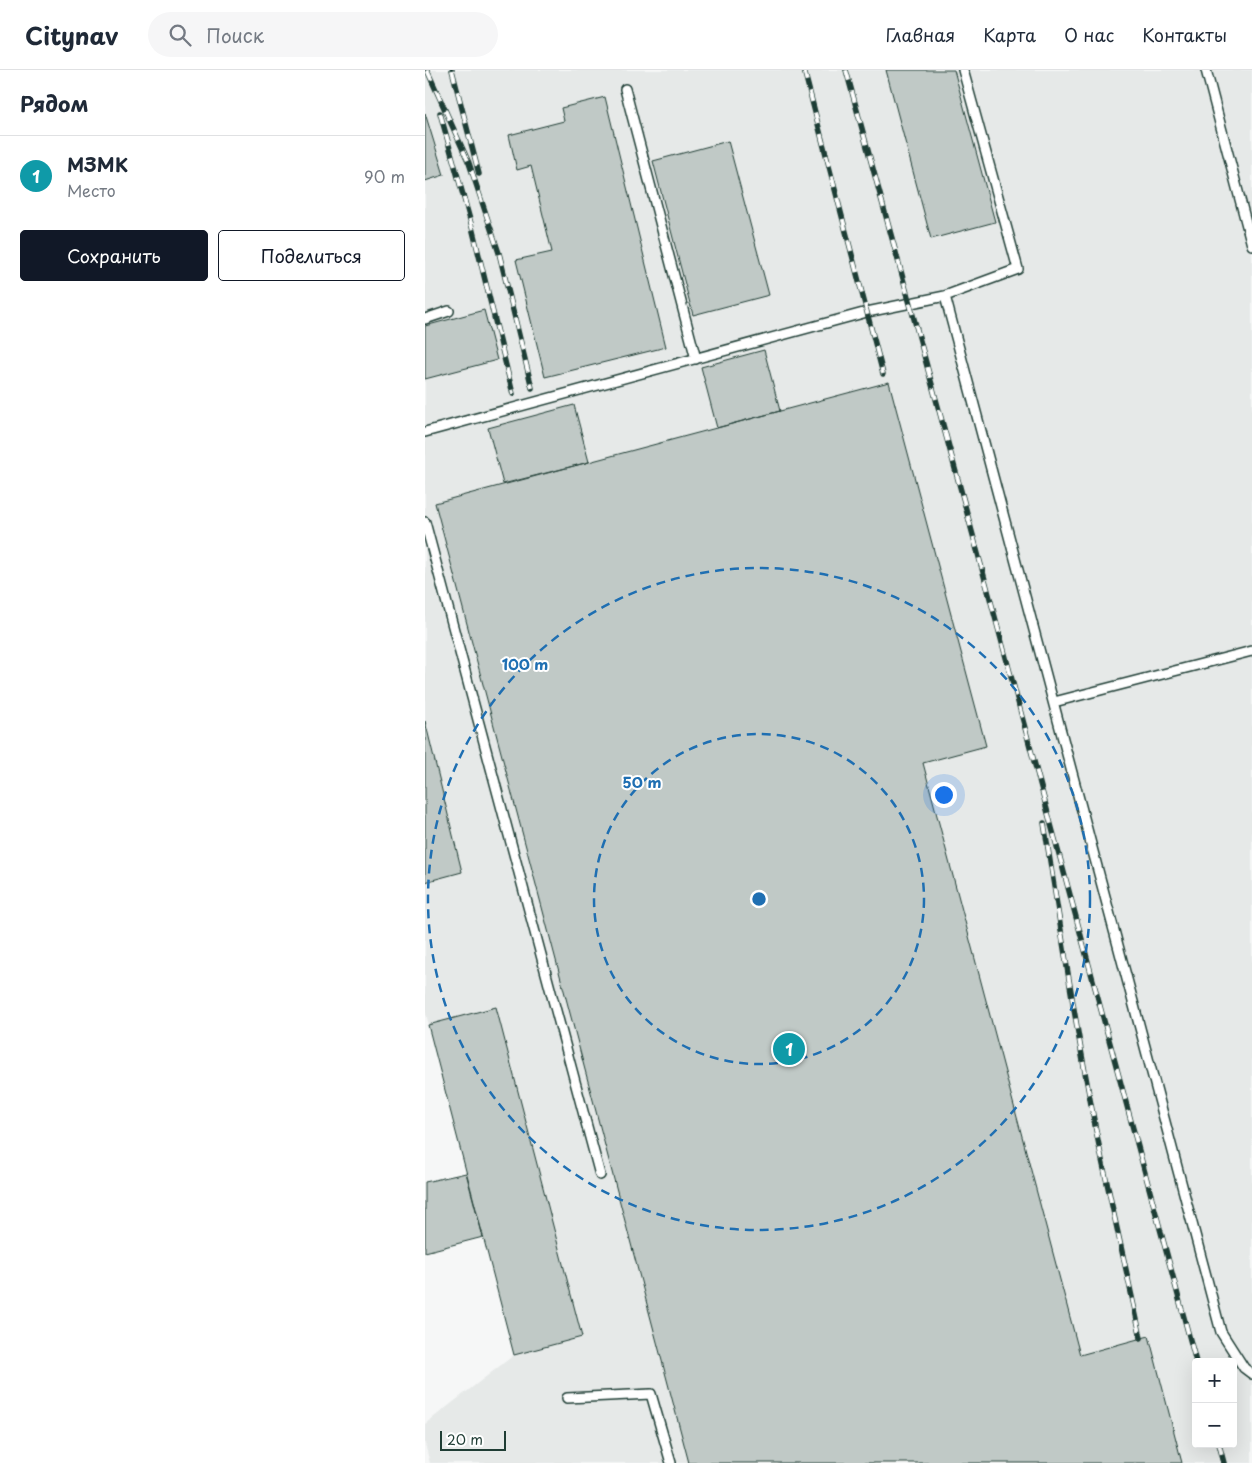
<!DOCTYPE html>
<html lang="ru">
<head>
<meta charset="utf-8">
<style>
	:root { --surface:#fff; --page:#f6f6f7; --text:#1f2937; --muted:#747a83; --line:#e0e1e3; --accent:#111827 }
	body { margin:0; font-family:"Playpen Sans",sans-serif; background:var(--page); color:var(--text) }
	.controls { position:absolute; right:15px; bottom:15px; display:grid; overflow:hidden; border-radius:5px; box-shadow:0 5px 20px #0002 }
	.controls button { width:45px; height:45px; display:grid; place-items:center; padding:0; border:0; border-bottom:1px solid var(--line); background:var(--surface); color:var(--text); font:25px sans-serif }
	.scale { position:absolute; left:15px; bottom:12px; width:66px; box-sizing:border-box; padding-left:5px; border:2px solid #1f3d34; border-top:0; font-size:14px; line-height:18px; white-space:nowrap; color:#1f3d34; -webkit-text-stroke:4px #fff; paint-order:stroke }
	.you { position:absolute; left:518px; top:724px; width:18px; height:18px; margin:-12px; border:4px solid #fff; border-radius:50%; background:#1a73e8; box-shadow:0 0 0 8px #1a73e833 }
	.badge { display:grid; place-items:center; width:32px; height:32px; border-radius:50%; background:var(--accent); color:#fff; font-size:16px; font-weight:700 }
	.pin { position:absolute; translate:-50% -50%; border:2px solid #fff; box-shadow:0 1px 5px #0006 }
	.list { margin:0; padding:0; list-style:none }
	h2 { display:flex; justify-content:space-between; align-items:center; height:65px; margin:0; padding:0 20px; font-size:21px }
	h2 small { font-size:16px; font-weight:400; color:var(--muted) }
	.list li { display:grid; grid-template-columns:32px 1fr auto; gap:15px; align-items:center; box-sizing:border-box; height:80px; padding:0 20px; border-top:1px solid var(--line) }
	.list b { display:block; font-size:19px; white-space:nowrap }
	.list p { margin:0; font-size:16px; white-space:nowrap; color:var(--muted) }
	.list em { font-size:16px; font-style:normal; color:var(--muted) }
	.actions { display:flex; gap:10px; padding:15px 20px }
	.actions a { flex:1; padding:11px 0; border:1px solid var(--accent); border-radius:5px; text-align:center; font-size:18px; color:var(--accent) }
	.actions .main { background:var(--accent); color:#fff }
	.icon { flex:none; width:28px; height:28px; fill:none; stroke:currentColor; stroke-width:2; stroke-linecap:round; stroke-linejoin:round }
	.map { position:relative; flex:none; width:827px; height:1393px; overflow:hidden }
	header { display:flex; align-items:center; gap:30px; box-sizing:border-box; height:70px; padding:0 25px; background:var(--surface); border-bottom:1px solid var(--line) }
	header strong { font-size:24px }
	nav { display:flex; gap:28px; margin-inline-start:auto; font-size:18px }
	.search { width:350px; height:45px; background:var(--page); display:flex; align-items:center; gap:12px; box-sizing:border-box; padding:0 18px; border-radius:28px; color:var(--muted); font-size:19px }
	main { display:flex }
	aside { flex:1; background:var(--surface) }
	.map>svg:first-child { display:block }
</style>
</head>
<body>
<header>
<strong>Citynav</strong>
<div class="search"><svg class="icon" aria-label="search" viewBox="0 0 24 24"><circle cx="10" cy="10" r="6"/><path d="M15 15l6 6"/></svg>Поиск</div>
<nav><a>Главная</a><a>Карта</a><a>О нас</a><a>Контакты</a></nav>
</header>
<main>
<aside>
<h2>Рядом<small></small></h2>
<ul class="list">
<li><span class="badge" style="background:#0f9aa8">1</span><div><b>МЗМК</b><p>Место</p></div><em>90 m</em></li>
</ul>
<div class="actions"><a class="main">Сохранить</a><a>Поделиться</a></div>
</aside>
<div class="map">
<svg width="827" height="1393" viewBox="0 0 827 1393">
	<rect width="100%" height="100%" fill="#f6f7f7"/>
	<filter id="ink" filterUnits="userSpaceOnUse"><feTurbulence type="fractalNoise" baseFrequency=".02" numOctaves="2"/><feDisplacementMap in="SourceGraphic" scale="10" xChannelSelector="R" yChannelSelector="G"/><feConvolveMatrix kernelMatrix="1 2 1 2 8 2 1 2 1" color-interpolation-filters="sRGB"/></filter>
	<g filter="url(#ink)">
		<path fill="#e6e9e8" fill-rule="evenodd" d="M 0,0 L 827,0 L 827,1393 L 5,1393 L 0,1374 L 0,1354 L 89,1285 L 0,940 ZM 771,1292 L 808,1292 L 808,1374 L 771,1374 Z"/>
		<path fill="#c0c9c6" stroke="#1f3d34" d="M 461,0 L 529,0 L 570,152 L 506,169 Z
			M 180,27 L 241,277 L 120,307 L 91,190 L 127,182 L 106,96 L 92,100 L 84,65 L 139,51 L 136,38 Z
			M 0,43 L 19,105 L 0,111 Z
			M 303,71 L 344,225 L 268,245 L 228,91 Z
			M 59,240 L 72,290 L 0,309 L 0,256 Z
			M 339,280 L 355,341 L 292,358 L 276,297 Z
			M 464,312 L 561,676 L 498,693 L 655,1285 L 724,1266 L 757,1393 L 264,1393 L 10,433 Z
			M 149,335 L 164,392 L 78,414 L 63,358 Z
			M 0,651 L 37,802 L 0,812 Z
			M 71,937 L 157,1267 L 89,1285 L 3,955 Z
			M 41,1103 L 58,1167 L 0,1182 L 0,1112 Z"/>
		<g fill="none" stroke-linecap="round" stroke-linejoin="round">
			<g stroke="#1f3d34" stroke-width="12">
				<path id="service" d="M 781,0 L 827,175
					M 200,19 L 271,289
					M 520,226 L 593,199 L 538,0
					M 0,249 L 24,241
					M 0,362 L 442,242 L 520,226 L 796,1262 L 819,1298 L 827,1304
					M 0,452 L 175,1105
					M 629,632 L 827,581
					M 142,1328 L 226,1324 L 246,1393"/>
			</g>
			<use href="#service" stroke="#fff" stroke-width="9"/>
			<g stroke="#1f3d34" stroke-width="5.5">
				<path id="rail" d="M 2,0 L 44,93 L 74,183 L 107,318
					M 27,0 L 54,104
					M 379,0 L 458,304
					M 421,0 L 535,417 L 771,1292
					M 15,43 L 47,157 L 88,324
					M 619,753 C 637,866 654,979 677,1090 C 690,1150 703,1209 716,1268
					M 794,1374 L 799,1393"/>
			</g>
			<use href="#rail" stroke="#fff" stroke-width="4" stroke-dasharray="11" stroke-linecap="butt"/>
		</g>
	</g>
	<g fill="none" stroke="#1f6fb2" stroke-width="2.5" stroke-dasharray="9 6">
		<circle cx="334" cy="829" r="165"/>
		<circle cx="334" cy="829" r="331"/>
	</g>
	<circle cx="334" cy="829" r="8" fill="#1f6fb2" stroke="#fff" stroke-width="2.5"/>
	<g font-size="15" text-anchor="middle" font-weight="bold" fill="#1f6fb2" stroke="#fff" stroke-width="4" stroke-linejoin="round" paint-order="stroke">
		<text x="100" y="600">100 m</text>
		<text x="217" y="718">50 m</text>
	</g>
</svg>
<div class="controls">
<button>+</button>
<button>−</button>
</div>
<div class="scale">20 m</div>
<div class="you"></div>
<div class="pin badge" style="left:364px;top:979px;background:#0f9aa8">1</div>
</div>
</main>
</body>
</html>
